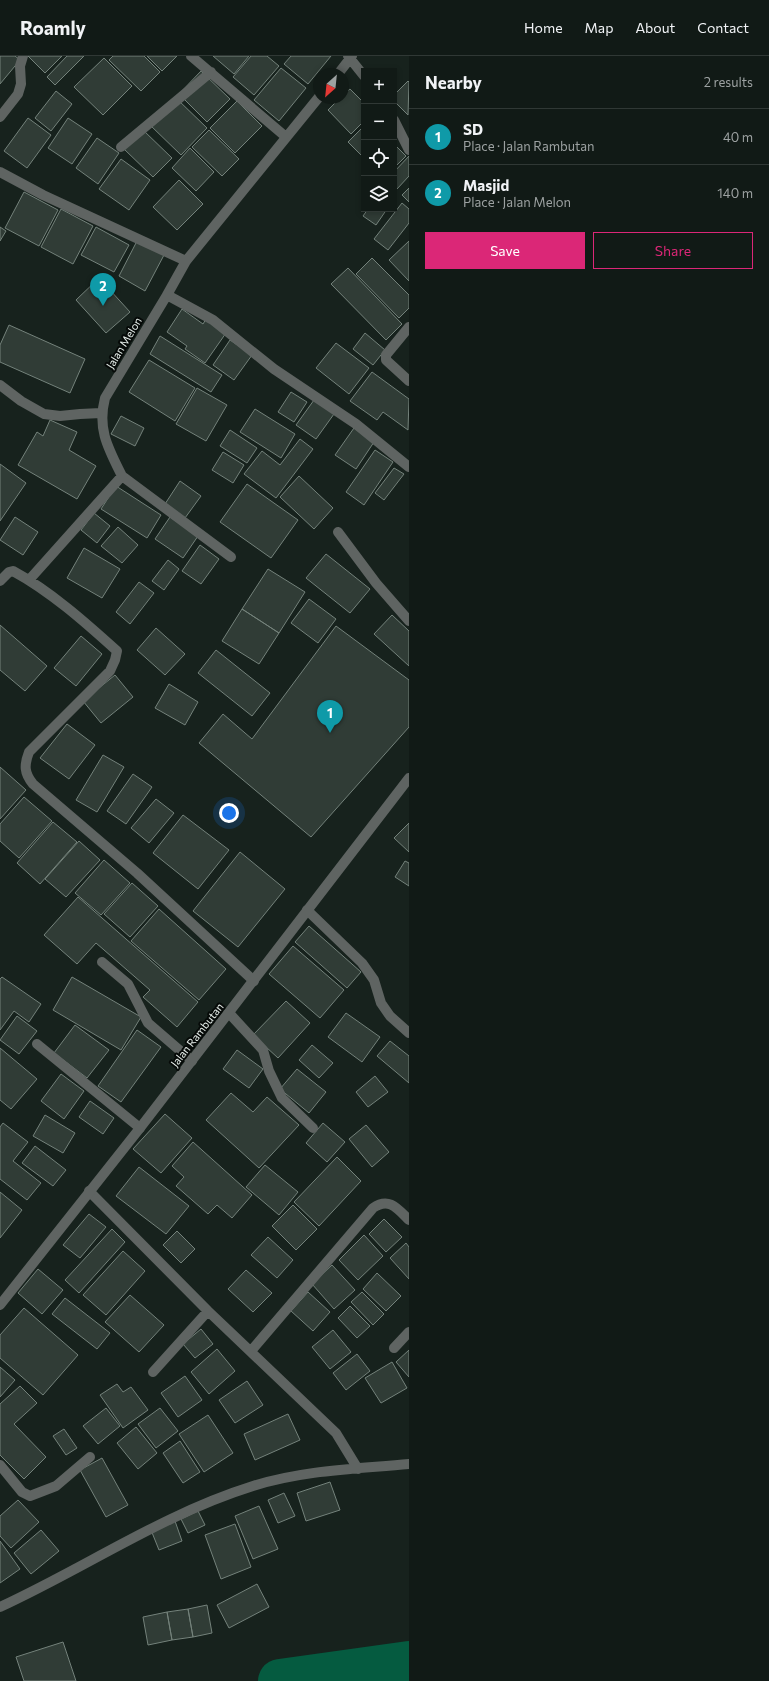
<!DOCTYPE html>
<html lang="en">
<head>
<meta charset="utf-8">
<style>
	:root { --surface:#111a16; --page:#1a231f; --text:#f1f3f6; --muted:#9ca1a1; --line:#303835; --accent:#db2777 }
	body { margin:0; font-family:Commissioner,sans-serif; background:var(--page); color:var(--text) }
	.controls { position:absolute; right:12px; top:12px; display:grid; overflow:hidden; border-radius:0px; box-shadow:0 2px 6px #0003 }
	.controls button { width:36px; height:36px; display:grid; place-items:center; padding:0; border:0; border-bottom:1px solid var(--line); background:var(--surface); color:var(--text); font:20px sans-serif }
	.compass { position:absolute; left:313px; top:12px; width:36px; height:36px; border-radius:50%; background:var(--surface); box-shadow:0 2px 6px #0003; rotate:207deg }
	.you { position:absolute; left:229px; top:757px; width:14px; height:14px; margin:-10px; border:3px solid #fff; border-radius:50%; background:#1a73e8; box-shadow:0 0 0 6px #1a73e833 }
	.badge { display:grid; place-items:center; width:26px; height:26px; border-radius:50%; background:var(--accent); color:#fff; font-size:13px; font-weight:700 }
	.pin { position:absolute; translate:-50% -33px; filter:drop-shadow(0 1px 2px #0008) }
	.pin::after { content:''; position:absolute; top:21px; width:14px; height:12px; background:inherit; clip-path:polygon(0 0,100% 0,50% 100%) }
	.list { margin:0; padding:0; list-style:none }
	h2 { display:flex; justify-content:space-between; align-items:center; height:52px; margin:0; padding:0 16px; font-size:17px }
	h2 small { font-size:13px; font-weight:400; color:var(--muted) }
	.list li { display:grid; grid-template-columns:26px 1fr auto; gap:12px; align-items:center; box-sizing:border-box; height:56px; padding:0 16px; border-top:1px solid var(--line) }
	.list b { display:block; font-size:15px; white-space:nowrap }
	.list p { margin:0; font-size:13px; white-space:nowrap; color:var(--muted) }
	.list em { font-size:13px; font-style:normal; color:var(--muted) }
	.actions { display:flex; gap:8px; padding:12px 16px }
	.actions a { flex:1; padding:9px 0; border:1px solid var(--accent); border-radius:0px; text-align:center; font-size:14px; color:var(--accent) }
	.actions .main { background:var(--accent); color:#fff }
	.icon { flex:none; width:22px; height:22px; fill:none; stroke:currentColor; stroke-width:2; stroke-linecap:round; stroke-linejoin:round }
	.map { position:relative; flex:none; width:409px; height:1625px; overflow:hidden }
	header { display:flex; align-items:center; gap:24px; box-sizing:border-box; height:56px; padding:0 20px; background:var(--surface); border-bottom:1px solid var(--line) }
	header strong { font-size:19px }
	nav { display:flex; gap:22px; margin-inline-start:auto; font-size:14px }
	main { display:flex }
	aside { flex:1; background:var(--surface) }
	.map>svg:first-child { display:block }
</style>
</head>
<body>
<header>
<strong>Roamly</strong>
<nav><a>Home</a><a>Map</a><a>About</a><a>Contact</a></nav>
</header>
<main>
<div class="map">
<svg width="409" height="1625" viewBox="0 0 409 1625">
	<rect width="100%" height="100%" fill="#17221d"/>
	<g fill="none" stroke-linecap="round" stroke-linejoin="round">
		<path stroke="#055b40" stroke-width="44" d="M 280,1625 L 409,1607"/>
	</g>
	<path fill="#303c36" stroke="#74827b" d="M 0,0 L 15,0 L 20,4 L 0,28 Z
		M 28,0 L 62,0 L 45,17 Z
		M 67,0 L 84,0 L 55,29 L 47,21 Z
		M 113,0 L 144,0 L 160,16 L 141,35 L 109,4 Z
		M 147,0 L 177,0 L 162,15 Z
		M 213,0 L 249,0 L 234,18 Z
		M 251,0 L 267,0 L 279,10 L 254,39 L 233,21 Z
		M 291,0 L 331,0 L 308,28 L 284,8 Z
		M 104,2 L 132,30 L 103,59 L 74,31 Z
		M 281,12 L 306,32 L 279,65 L 254,44 Z
		M 201,15 L 230,43 L 207,66 L 179,38 Z
		M 408,25 L 409,26 L 408,59 L 394,45 L 394,39 Z
		M 350,33 L 364,47 L 364,65 L 351,78 L 328,54 L 340,42 L 343,42 L 343,39 Z
		M 56,35 L 72,48 L 51,75 L 35,62 Z
		M 176,42 L 207,72 L 181,99 L 150,69 Z
		M 237,45 L 262,70 L 235,97 L 210,72 Z
		M 28,62 L 51,79 L 27,112 L 4,95 Z
		M 68,62 L 92,78 L 72,108 L 48,92 Z
		M 364,70 L 364,100 L 363,101 L 348,86 Z
		M 143,74 L 172,102 L 153,121 L 124,93 Z
		M 209,74 L 239,103 L 222,120 L 192,91 Z
		M 97,82 L 119,97 L 98,128 L 76,112 Z
		M 394,88 L 406,100 L 394,112 Z
		M 190,92 L 214,116 L 196,135 L 172,112 Z
		M 409,100 L 409,120 L 397,133 L 394,130 L 394,116 Z
		M 121,103 L 150,124 L 129,154 L 99,133 Z
		M 179,124 L 203,148 L 177,174 L 153,151 Z
		M 409,132 L 409,146 L 402,139 Z
		M 24,136 L 58,154 L 39,190 L 5,172 Z
		M 402,147 L 409,153 L 409,167 L 388,194 L 374,183 Z
		M 61,153 L 93,170 L 73,208 L 41,191 Z
		M 368,153 L 387,153 L 376,169 L 363,160 Z
		M 0,171 L 6,175 L 0,185 Z
		M 96,171 L 129,189 L 114,216 L 81,199 Z
		M 137,185 L 164,199 L 145,235 L 119,220 Z
		M 409,185 L 409,225 L 389,204 Z
		M 372,202 L 409,239 L 409,252 L 399,262 L 356,218 Z
		M 348,212 L 402,268 L 386,284 L 331,228 Z
		M 99,222 L 130,256 L 106,277 L 76,244 Z
		M 182,253 L 203,268 L 206,263 L 226,277 L 205,307 L 185,293 L 187,290 L 167,276 Z
		M 9,269 L 85,303 L 70,337 L 0,306 L 0,289 Z
		M 365,277 L 385,294 L 373,309 L 353,293 Z
		M 160,280 L 222,319 L 211,336 L 150,298 Z
		M 230,284 L 252,299 L 234,324 L 213,309 Z
		M 336,287 L 369,312 L 349,338 L 316,312 Z
		M 149,304 L 195,332 L 175,365 L 129,336 Z
		M 372,316 L 409,343 L 408,374 L 383,356 L 377,364 L 350,345 Z
		M 197,332 L 227,349 L 206,385 L 176,368 Z
		M 291,336 L 307,346 L 294,366 L 278,356 Z
		M 314,344 L 334,358 L 316,383 L 296,369 Z
		M 255,353 L 295,378 L 281,402 L 240,376 Z
		M 121,360 L 144,372 L 135,390 L 111,378 Z
		M 50,364 L 77,376 L 69,394 L 96,410 L 77,443 L 18,409 L 37,376 L 43,380 Z
		M 354,372 L 374,386 L 356,413 L 335,399 Z
		M 230,374 L 257,392 L 247,407 L 220,390 Z
		M 300,383 L 313,393 L 276,442 L 244,418 L 262,395 L 280,409 Z
		M 375,394 L 393,406 L 364,449 L 346,436 Z
		M 223,396 L 244,409 L 233,427 L 212,414 Z
		M 0,408 L 26,427 L 0,465 Z
		M 394,412 L 404,418 L 384,444 L 375,437 Z
		M 299,420 L 333,452 L 314,473 L 280,441 Z
		M 180,425 L 201,440 L 185,462 L 165,448 Z
		M 247,428 L 298,464 L 271,502 L 220,466 Z
		M 116,430 L 161,459 L 147,482 L 101,453 Z
		M 94,457 L 110,470 L 97,487 L 81,474 Z
		M 15,461 L 38,476 L 23,499 L 0,484 Z
		M 170,461 L 198,480 L 183,502 L 155,483 Z
		M 118,471 L 138,489 L 122,507 L 101,490 Z
		M 200,489 L 219,503 L 201,528 L 182,515 Z
		M 84,492 L 120,513 L 102,542 L 67,522 Z
		M 326,498 L 370,533 L 350,557 L 306,522 Z
		M 168,504 L 179,513 L 164,534 L 152,525 Z
		M 268,513 L 305,536 L 279,577 L 242,553 Z
		M 139,526 L 154,537 L 130,568 L 116,556 Z
		M 309,543 L 336,563 L 318,587 L 291,567 Z
		M 242,553 L 279,577 L 259,608 L 222,585 Z
		M 392,559 L 409,575 L 409,610 L 374,578 Z
		M 0,569 L 47,610 L 25,635 L 0,614 Z
		M 336,570 L 409,624 L 409,671 L 311,781 L 199,687 L 223,658 L 252,683 Z
		M 156,572 L 185,598 L 165,619 L 137,594 Z
		M 81,580 L 102,598 L 76,630 L 54,612 Z
		M 216,594 L 270,637 L 252,660 L 198,617 Z
		M 115,619 L 133,641 L 101,667 L 83,645 Z
		M 169,628 L 198,646 L 185,669 L 155,652 Z
		M 67,668 L 95,689 L 69,723 L 40,702 Z
		M 103,699 L 124,711 L 97,756 L 76,744 Z
		M 0,711 L 26,734 L 0,763 Z
		M 133,718 L 152,731 L 126,768 L 107,755 Z
		M 24,741 L 52,765 L 19,802 L 0,785 L 0,768 Z
		M 156,743 L 174,757 L 149,787 L 131,772 Z
		M 183,759 L 229,794 L 198,833 L 153,797 Z
		M 53,766 L 77,786 L 40,828 L 17,807 Z
		M 409,767 L 409,796 L 394,782 Z
		M 79,785 L 100,804 L 66,841 L 45,823 Z
		M 240,796 L 285,833 L 238,891 L 193,855 Z
		M 104,804 L 130,827 L 101,859 L 75,837 Z
		M 405,805 L 409,807 L 409,830 L 395,821 Z
		M 132,827 L 158,850 L 130,881 L 104,858 Z
		M 78,841 L 198,946 L 177,971 L 143,941 L 150,934 L 96,887 L 77,908 L 44,879 Z
		M 159,853 L 226,913 L 199,944 L 131,885 Z
		M 309,870 L 361,916 L 347,932 L 295,886 Z
		M 293,890 L 344,934 L 320,962 L 269,918 Z
		M 2,921 L 41,948 L 29,966 L 14,955 L 0,974 L 0,923 Z
		M 72,921 L 141,961 L 121,994 L 53,954 Z
		M 286,945 L 310,967 L 278,1002 L 253,979 Z
		M 346,957 L 380,981 L 362,1006 L 328,981 Z
		M 17,960 L 37,975 L 19,998 L 0,984 Z
		M 75,969 L 109,994 L 87,1022 L 54,997 Z
		M 137,974 L 161,991 L 121,1046 L 98,1030 Z
		M 390,985 L 409,1000 L 409,1027 L 377,1000 Z
		M 312,989 L 333,1007 L 319,1022 L 299,1004 Z
		M 0,992 L 37,1023 L 11,1053 L 0,1044 Z
		M 237,994 L 263,1013 L 249,1032 L 223,1013 Z
		M 297,1013 L 326,1036 L 309,1057 L 280,1033 Z
		M 61,1018 L 84,1035 L 64,1063 L 41,1045 Z
		M 375,1020 L 388,1036 L 368,1051 L 356,1036 Z
		M 231,1037 L 253,1056 L 267,1041 L 299,1069 L 259,1112 L 206,1064 Z
		M 90,1045 L 114,1062 L 103,1078 L 79,1061 Z
		M 165,1058 L 192,1082 L 161,1117 L 133,1093 Z
		M 45,1059 L 75,1077 L 63,1097 L 33,1080 Z
		M 3,1067 L 28,1086 L 13,1105 L 41,1127 L 27,1144 L 0,1123 L 0,1071 Z
		M 323,1067 L 345,1086 L 327,1106 L 306,1087 Z
		M 366,1069 L 389,1096 L 372,1111 L 349,1083 Z
		M 193,1086 L 252,1139 L 232,1162 L 217,1149 L 208,1158 L 176,1130 L 184,1121 L 172,1110 Z
		M 35,1090 L 66,1114 L 53,1130 L 22,1107 Z
		M 337,1101 L 361,1125 L 319,1170 L 294,1146 Z
		M 265,1109 L 298,1136 L 279,1159 L 246,1131 Z
		M 139,1111 L 189,1150 L 166,1178 L 116,1140 Z
		M 0,1136 L 22,1154 L 0,1182 Z
		M 293,1149 L 317,1173 L 296,1194 L 272,1170 Z
		M 89,1158 L 106,1171 L 80,1202 L 63,1189 Z
		M 384,1163 L 402,1181 L 386,1196 L 369,1178 Z
		M 112,1173 L 125,1186 L 79,1237 L 65,1224 Z
		M 177,1175 L 195,1193 L 181,1207 L 163,1189 Z
		M 364,1179 L 383,1200 L 358,1224 L 339,1204 Z
		M 268,1181 L 293,1204 L 277,1222 L 251,1199 Z
		M 406,1187 L 409,1191 L 409,1223 L 390,1202 Z
		M 123,1195 L 145,1215 L 106,1259 L 83,1239 Z
		M 332,1209 L 355,1234 L 334,1253 L 312,1228 Z
		M 38,1213 L 63,1234 L 42,1258 L 18,1237 Z
		M 246,1214 L 272,1237 L 253,1256 L 228,1233 Z
		M 377,1217 L 401,1240 L 386,1255 L 363,1233 Z
		M 308,1236 L 330,1256 L 313,1275 L 291,1255 Z
		M 362,1236 L 384,1258 L 373,1269 L 351,1246 Z
		M 130,1239 L 164,1269 L 139,1296 L 105,1266 Z
		M 65,1242 L 110,1277 L 97,1293 L 52,1258 Z
		M 350,1250 L 370,1270 L 357,1282 L 338,1262 Z
		M 24,1252 L 78,1299 L 43,1339 L 0,1302 L 0,1279 Z
		M 201,1273 L 213,1288 L 195,1302 L 183,1288 Z
		M 333,1274 L 351,1296 L 330,1313 L 312,1291 Z
		M 217,1293 L 235,1315 L 209,1338 L 191,1316 Z
		M 409,1294 L 409,1321 L 396,1306 Z
		M 357,1298 L 370,1315 L 346,1334 L 333,1317 Z
		M 392,1306 L 407,1332 L 381,1347 L 365,1322 Z
		M 0,1311 L 15,1324 L 0,1341 Z
		M 185,1320 L 202,1344 L 178,1361 L 161,1337 Z
		M 247,1325 L 263,1349 L 235,1367 L 219,1344 Z
		M 117,1328 L 123,1336 L 131,1331 L 148,1354 L 123,1372 L 100,1339 Z
		M 20,1330 L 37,1347 L 14,1368 L 46,1401 L 24,1423 L 0,1399 L 0,1348 Z
		M 106,1352 L 120,1370 L 98,1388 L 83,1370 Z
		M 160,1352 L 178,1375 L 156,1392 L 138,1368 Z
		M 288,1358 L 300,1384 L 255,1404 L 244,1378 Z
		M 208,1359 L 233,1397 L 204,1416 L 179,1378 Z
		M 136,1371 L 157,1397 L 138,1413 L 117,1387 Z
		M 64,1373 L 77,1392 L 66,1399 L 53,1380 Z
		M 180,1385 L 200,1416 L 183,1427 L 163,1397 Z
		M 102,1402 L 128,1449 L 106,1461 L 80,1414 Z
		M 330,1426 L 340,1454 L 306,1465 L 297,1437 Z
		M 284,1437 L 295,1460 L 278,1467 L 268,1444 Z
		M 18,1444 L 39,1466 L 11,1492 L 0,1480 L 0,1460 Z
		M 259,1450 L 278,1493 L 253,1503 L 235,1460 Z
		M 198,1455 L 205,1469 L 188,1477 L 181,1463 Z
		M 175,1465 L 182,1485 L 159,1494 L 151,1474 Z
		M 235,1468 L 251,1511 L 221,1523 L 205,1479 Z
		M 41,1474 L 59,1495 L 31,1518 L 14,1497 Z
		M 0,1485 L 20,1513 L 0,1527 Z
		M 257,1528 L 269,1551 L 229,1572 L 217,1549 Z
		M 207,1549 L 212,1577 L 193,1581 L 188,1553 Z
		M 188,1553 L 193,1581 L 172,1584 L 167,1556 Z
		M 167,1556 L 172,1584 L 148,1589 L 143,1561 Z
		M 63,1586 L 76,1625 L 24,1625 L 16,1601 Z"/>
	<g fill="none" stroke-linecap="round" stroke-linejoin="round">
		<path stroke="#5f6462" stroke-width="10" d="M 102,906 L 128,928 L 148,967 L 192,1005
			M 37,988 L 140,1072"/>
		<path stroke="#5f6462" stroke-width="10" d="M 191,0 L 286,81
			M 348,0 L 364,20
			M 338,18 L 352,0
			M 0,61 L 18,38 L 21,28 L 20,10 L 23,0
			M 394,64 L 409,94
			M 121,91 L 211,16
			M 0,116 L 43,139 L 186,205
			M 167,239 L 213,264 L 274,313 L 356,368 L 409,411
			M 409,271 L 386,299 L 386,304 L 409,325
			M 0,329 L 21,345 L 44,358 L 60,360 L 80,358 L 101,357
			M 122,420 L 231,501
			M 338,476 L 376,527 L 409,565
			M 29,524 L 122,420 C 108,392 97,373 105,342 L 167,239 L 186,205 L 319,41
			M 0,525 L 9,516 L 13,515 C 50,535 85,566 117,595 L 115,604 L 110,615 L 29,696 C 24,709 24,717 33,728 L 137,817 L 254,925
			M 307,854 L 362,907 L 374,924 L 381,947 L 390,960 L 409,977
			M 229,957 L 263,994 L 269,1015 L 282,1042 L 313,1072
			M 89,1135 L 208,1255 L 336,1377 L 358,1413
			M 394,1292 L 409,1276
			M 251,1295 L 373,1152 C 389,1141 397,1152 409,1164
			M 153,1316 L 208,1255
			M 0,1409 L 22,1436 L 30,1440 L 56,1430 L 90,1401
			M 0,1551 C 85,1512 163,1458 253,1430 C 304,1414 357,1413 409,1408"/>
		<path stroke="#5f6462" stroke-width="10" d="M 0,1249 L 140,1072 L 409,722"/>
	</g>
	<g text-anchor="middle" stroke-width="4" stroke-linejoin="round" paint-order="stroke">
		<g font-size="11" fill="#e7efeb" stroke="#060a08">
			<text transform="translate(124 287) rotate(-59)" y="4">Jalan Melon</text>
			<text transform="translate(197 979) rotate(-52)" y="4">Jalan Rambutan</text>
		</g>
	</g>
</svg>
<div class="controls">
<button>+</button>
<button>−</button>
<button><svg class="icon" aria-label="locate" viewBox="0 0 24 24"><circle cx="12" cy="12" r="6"/><path d="M12 2v4M12 18v4M2 12h4M18 12h4"/></svg></button>
<button><svg class="icon" aria-label="layers" viewBox="0 0 24 24"><path d="M12 4l9 5-9 5-9-5zM3 14l9 5 9-5"/></svg></button>
</div>
<svg class="compass" viewBox="-18 -18 36 36"><path d="M0-13l5 13h-10z" fill="#e53935"/><path d="M0 13l5-13h-10z" fill="#9ca1a1"/></svg>
<div class="you"></div>
<div class="pin badge" style="left:330px;top:677px;background:#0f9aa8">1</div>
<div class="pin badge" style="left:103px;top:250px;background:#0f9aa8">2</div>
</div>
<aside>
<h2>Nearby<small>2 results</small></h2>
<ul class="list">
<li><span class="badge" style="background:#0f9aa8">1</span><div><b>SD</b><p>Place · Jalan Rambutan</p></div><em>40 m</em></li>
<li><span class="badge" style="background:#0f9aa8">2</span><div><b>Masjid</b><p>Place · Jalan Melon</p></div><em>140 m</em></li>
</ul>
<div class="actions"><a class="main">Save</a><a>Share</a></div>
</aside>
</main>
</body>
</html>
